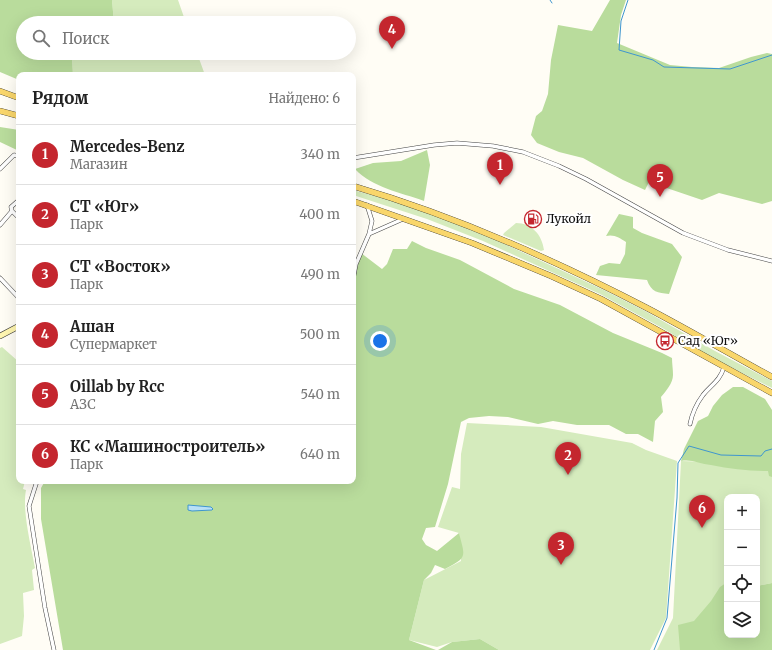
<!DOCTYPE html>
<html lang="ru">
<head>
<meta charset="utf-8">
<style>
	:root { --surface:#fff; --page:#f2f2f2; --text:#222; --muted:#767676; --line:#e0e0e0; --accent:#c4262e }
	body { margin:0; font-family:Merriweather,serif; background:var(--page); color:var(--text) }
	.controls { position:absolute; right:12px; bottom:12px; display:grid; overflow:hidden; border-radius:8px; box-shadow:0 4px 16px #0002 }
	.controls button { width:36px; height:36px; display:grid; place-items:center; padding:0; border:0; border-bottom:1px solid var(--line); background:var(--surface); color:var(--text); font:20px sans-serif }
	.you { position:absolute; left:380px; top:341px; width:14px; height:14px; margin:-10px; border:3px solid #fff; border-radius:50%; background:#1a73e8; box-shadow:0 0 0 6px #1a73e833 }
	.badge { display:grid; place-items:center; width:26px; height:26px; border-radius:50%; background:var(--accent); color:#fff; font-size:13px; font-weight:700 }
	.pin { position:absolute; translate:-50% -33px; filter:drop-shadow(0 1px 2px #0008) }
	.pin::after { content:''; position:absolute; top:21px; width:14px; height:12px; background:inherit; clip-path:polygon(0 0,100% 0,50% 100%) }
	.list { margin:0; padding:0; list-style:none }
	h2 { display:flex; justify-content:space-between; align-items:center; height:52px; margin:0; padding:0 16px; font-size:17px }
	h2 small { font-size:13px; font-weight:400; color:var(--muted) }
	.list li { display:grid; grid-template-columns:26px 1fr auto; gap:12px; align-items:center; box-sizing:border-box; height:60px; padding:0 16px; border-top:1px solid var(--line) }
	.list b { display:block; font-size:15px; white-space:nowrap }
	.list p { margin:0; font-size:13px; white-space:nowrap; color:var(--muted) }
	.list em { font-size:13px; font-style:normal; color:var(--muted) }
	.icon { flex:none; width:22px; height:22px; fill:none; stroke:currentColor; stroke-width:2; stroke-linecap:round; stroke-linejoin:round }
	.map { position:relative; flex:none; width:772px; height:650px; overflow:hidden }
	.search { position:absolute; background:var(--surface); box-shadow:0 4px 16px #0002; left:16px; top:16px; width:340px; height:44px; display:flex; align-items:center; gap:10px; box-sizing:border-box; padding:0 14px; border-radius:22px; color:var(--muted); font-size:15px }
	.panel { position:absolute; background:var(--surface); box-shadow:0 4px 16px #0002; left:16px; top:72px; width:340px; height:412px; border-radius:8px }
	.map>svg:first-child { display:block }
</style>
</head>
<body>
<div class="map">
<svg width="772" height="650" viewBox="0 0 772 650">
	<rect width="100%" height="100%" fill="#fffdf5"/>
	<path fill="#d5ebbd" d="M 112,0 L 178,0 L 186,23 L 114,23 Z
		M 118,53 L 197,53 L 205,75 L 73,75 L 72,57 L 118,57 Z
		M 353,190 L 386,199 L 429,213 L 496,240 L 604,290 L 647,312 L 715,351 L 772,381 L 772,388 L 710,357 L 664,329 L 600,294 L 483,241 L 427,219 L 353,195 Z
		M 516,223 C 532,223 542,235 544,250 L 541,251 L 503,235 L 504,233 Z
		M 2,347 L 19,362 L 19,481 L 25,481 L 23,489 L 26,490 C 22,511 31,546 35,568 L 32,570 L 34,590 L 23,593 L 24,616 L 22,636 L 0,644 L 0,348 Z
		M 467,423 L 541,427 L 632,443 L 646,450 L 677,461 L 666,618 L 650,650 L 499,650 L 480,639 L 452,642 L 437,647 L 409,640 L 424,580 L 461,561 L 459,533 L 438,527 L 452,487 L 460,489 L 461,454 Z
		M 681,461 L 772,464 L 772,583 L 757,586 L 757,497 L 727,497 L 727,611 L 703,650 L 657,650 L 673,618 Z"/>
	<path fill="#b9dc9c" d="M 0,0 L 112,0 L 114,23 L 23,23 L 23,53 L 118,53 L 118,57 L 72,57 L 73,75 L 19,75 L 19,80 L 0,72 Z
		M 610,0 L 626,0 L 621,15 L 617,43 L 670,65 L 692,67 L 719,68 L 751,57 L 767,53 L 772,54 L 772,201 L 762,204 L 719,193 L 702,200 L 649,182 L 645,190 L 623,180 L 583,158 L 559,152 L 537,143 L 531,135 L 536,116 L 542,111 L 548,94 L 551,60 L 558,25 L 592,31 Z
		M 0,127 L 19,130 L 19,151 L 0,142 Z
		M 427,150 L 430,165 L 424,201 C 400,192 373,188 355,169 L 373,163 L 401,161 Z
		M 619,214 L 633,217 L 633,228 L 642,233 L 672,244 L 682,257 L 669,294 C 658,293 651,292 647,280 L 596,275 L 600,266 L 609,263 L 620,264 L 625,254 L 626,242 C 620,238 614,234 606,236 Z
		M 412,241 L 426,248 L 460,260 L 514,289 L 560,305 L 613,333 L 662,353 L 672,358 C 672,364 673,369 673,375 C 673,383 666,391 661,397 L 663,412 L 655,421 L 653,442 L 638,434 L 626,434 L 609,425 L 577,425 L 553,421 L 538,424 L 508,417 L 489,416 L 469,418 L 461,422 L 448,484 L 435,527 L 426,528 L 422,539 L 426,545 L 437,551 L 459,533 C 465,557 468,557 445,569 L 435,565 L 431,573 L 424,580 L 409,640 L 436,650 L 63,650 L 41,519 L 41,488 L 45,481 L 353,481 L 353,280 L 361,253 L 382,269 L 387,264 L 393,249 L 407,249 Z
		M 733,387 L 743,387 L 765,399 L 772,410 L 772,477 L 769,476 L 768,471 C 749,471 730,469 711,465 C 700,464 692,459 681,461 L 684,449 L 698,421 L 708,416 L 713,406 L 722,395 Z
		M 726,583 L 727,635 L 757,635 L 757,586 L 772,583 L 772,650 L 680,650 L 678,625 L 694,621 L 711,601 L 720,587 Z
		M 480,639 L 499,650 L 438,650 L 452,642 Z"/>
	<path fill="#b9e0f7" stroke="#3f96cf" d="M 188,505 L 211,507 L 213,509 L 212,510 L 192,511 L 188,510 Z"/>
	<g fill="none" stroke-linecap="round" stroke-linejoin="round">
		<path stroke="#3f96cf" stroke-width="1" d="M 550,0 L 552,3
			M 628,0 L 621,21 L 619,50 L 653,60 L 664,67 L 730,69 L 772,55
			M 654,650 L 667,618 L 677,498 L 678,463 L 689,446 L 721,455 L 761,456 L 765,451 L 772,449"/>
		<g stroke="#444" stroke-width="4.5">
			<path id="street" d="M 353,158 L 434,145 L 457,143 L 493,146 L 523,152 L 559,166 L 586,179 L 683,233 L 728,250 L 772,261
				M 0,169 L 14,155 L 19,156
				M 12,211 L 19,218
				M 0,225 L 12,211 L 11,207 L 19,200
				M 369,234 L 403,219
				M 0,278 L 18,297 L 19,304
				M 353,280 L 356,264 L 369,234 L 372,221 L 367,205
				M 690,424 C 692,414 697,403 703,395 C 711,385 720,381 724,367
				M 37,481 L 29,506 L 45,608 L 54,650"/>
		</g>
		<g stroke="#333" stroke-width="6">
			<path id="secondary" d="M 0,336 L 19,326"/>
		</g>
		<g stroke="#222" stroke-width="6">
			<path id="primary" d="M 0,91 L 19,98
				M 0,111 L 19,116
				M 353,186 C 455,216 553,259 647,308 C 689,330 730,354 772,377
				M 353,201 L 472,243 L 551,276 L 601,299 L 772,393"/>
		</g>
		<use href="#street" stroke="#fff" stroke-width="3.5"/>
		<use href="#secondary" stroke="#fff6b0" stroke-width="5"/>
		<use href="#primary" stroke="#f9d66b" stroke-width="5.5"/>
	</g>
	<defs>
		<g id="fuel-ring" transform="scale(0.9)"><circle r="9.5" fill="#fff" stroke="#c4262e" stroke-width="1.5"/><path d="M-5.5-6h7V0h2V4h1.3V-2.5L3-4.5l.8-.8L6-3V5H2.5V1h-1V6h-7ZM-4.2-4.7v3.2H.2V-4.7Z" fill="#c4262e"/></g>
		<g id="bus-ring" transform="scale(0.9)"><circle r="9.5" fill="#fff" stroke="#c4262e" stroke-width="1.5"/><path d="M-5-6H5V4H4V6H2V4H-2V6H-4V4H-5ZM-3.5-4V0h7V-4ZM-3.5 1.2v1.5H-2V1.2ZM2 1.2v1.5H3.5V1.2Z" fill="#c4262e"/></g>
	</defs>
	<g fill-rule="evenodd">
		<use href="#fuel-ring" x="533" y="219"/>
		<use href="#bus-ring" x="665" y="341"/>
	</g>
	<g text-anchor="middle" stroke-width="4" stroke-linejoin="round" paint-order="stroke">
		<g font-size="12" fill="#111" stroke="#fff" text-anchor="start">
			<text x="546" y="223">Лукойл</text>
			<text x="678" y="345">Сад «Юг»</text>
		</g>
	</g>
</svg>
<div class="controls">
<button>+</button>
<button>−</button>
<button><svg class="icon" aria-label="locate" viewBox="0 0 24 24"><circle cx="12" cy="12" r="6"/><path d="M12 2v4M12 18v4M2 12h4M18 12h4"/></svg></button>
<button><svg class="icon" aria-label="layers" viewBox="0 0 24 24"><path d="M12 4l9 5-9 5-9-5zM3 14l9 5 9-5"/></svg></button>
</div>
<div class="you"></div>
<div class="pin badge" style="left:500px;top:185px">1</div>
<div class="pin badge" style="left:568px;top:475px">2</div>
<div class="pin badge" style="left:561px;top:565px">3</div>
<div class="pin badge" style="left:392px;top:49px">4</div>
<div class="pin badge" style="left:660px;top:197px">5</div>
<div class="pin badge" style="left:702px;top:528px">6</div>
<div class="search"><svg class="icon" aria-label="search" viewBox="0 0 24 24"><circle cx="10" cy="10" r="6"/><path d="M15 15l6 6"/></svg>Поиск</div>
<section class="panel">
<h2>Рядом<small>Найдено: 6</small></h2>
<ul class="list">
<li><span class="badge">1</span><div><b>Mercedes-Benz</b><p>Магазин</p></div><em>340 m</em></li>
<li><span class="badge">2</span><div><b>СТ «Юг»</b><p>Парк</p></div><em>400 m</em></li>
<li><span class="badge">3</span><div><b>СТ «Восток»</b><p>Парк</p></div><em>490 m</em></li>
<li><span class="badge">4</span><div><b>Ашан</b><p>Супермаркет</p></div><em>500 m</em></li>
<li><span class="badge">5</span><div><b>Oillab by Rcc</b><p>АЗС</p></div><em>540 m</em></li>
<li><span class="badge">6</span><div><b>КС «Машиностроитель»</b><p>Парк</p></div><em>640 m</em></li>
</ul>
</section>
</div>
</body>
</html>
